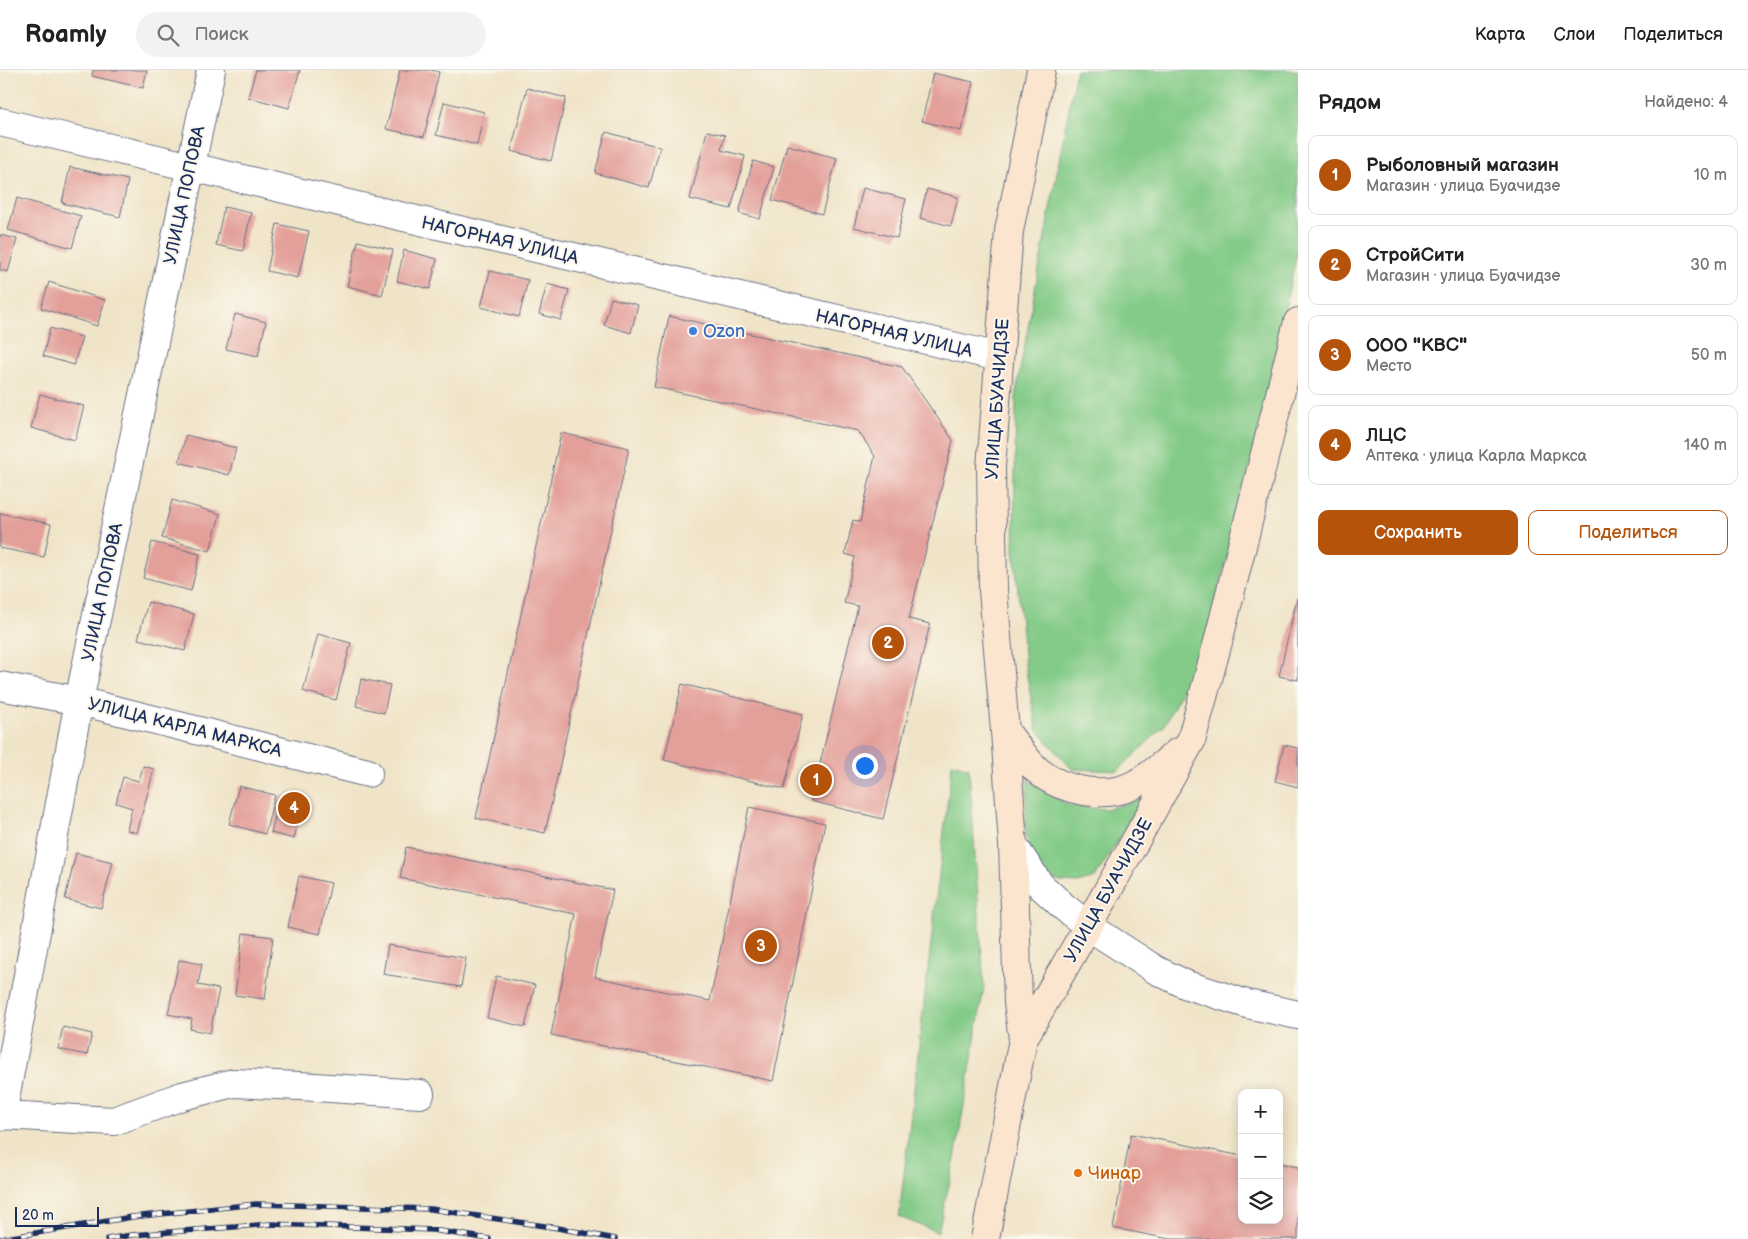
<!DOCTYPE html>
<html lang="ru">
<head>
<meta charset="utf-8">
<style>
	:root { --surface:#fff; --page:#f2f2f2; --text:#222; --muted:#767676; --line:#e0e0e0; --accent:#b45309 }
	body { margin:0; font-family:"Balsamiq Sans",sans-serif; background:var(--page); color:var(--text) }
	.controls { position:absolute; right:15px; bottom:15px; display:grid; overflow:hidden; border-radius:10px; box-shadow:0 2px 12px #0003 }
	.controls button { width:45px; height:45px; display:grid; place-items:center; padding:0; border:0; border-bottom:1px solid var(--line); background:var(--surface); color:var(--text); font:25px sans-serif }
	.scale { position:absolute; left:15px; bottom:12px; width:84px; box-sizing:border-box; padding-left:5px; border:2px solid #1b2f5e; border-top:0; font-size:14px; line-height:18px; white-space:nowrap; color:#1b2f5e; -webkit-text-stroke:4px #fbf7ec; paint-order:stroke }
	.you { position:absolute; left:864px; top:695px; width:18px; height:18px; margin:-12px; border:4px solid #fff; border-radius:50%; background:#1a73e8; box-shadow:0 0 0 8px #1a73e833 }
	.badge { display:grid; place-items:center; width:32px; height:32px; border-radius:50%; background:var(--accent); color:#fff; font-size:16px; font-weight:700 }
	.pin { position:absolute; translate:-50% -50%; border:2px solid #fff; box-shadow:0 1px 5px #0006 }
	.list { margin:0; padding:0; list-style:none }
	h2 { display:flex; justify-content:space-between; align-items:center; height:65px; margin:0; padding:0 20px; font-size:21px }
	h2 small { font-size:16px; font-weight:400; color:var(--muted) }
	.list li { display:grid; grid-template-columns:32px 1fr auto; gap:15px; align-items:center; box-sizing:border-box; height:80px; margin:0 10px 10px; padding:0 10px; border:1px solid var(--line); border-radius:10px }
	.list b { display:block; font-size:19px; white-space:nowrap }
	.list p { margin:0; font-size:16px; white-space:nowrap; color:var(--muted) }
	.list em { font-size:16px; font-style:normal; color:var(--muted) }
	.actions { display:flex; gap:10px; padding:15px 20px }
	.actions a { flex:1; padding:11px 0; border:1px solid var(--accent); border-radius:10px; text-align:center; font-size:18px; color:var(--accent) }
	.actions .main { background:var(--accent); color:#fff }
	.icon { flex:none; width:28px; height:28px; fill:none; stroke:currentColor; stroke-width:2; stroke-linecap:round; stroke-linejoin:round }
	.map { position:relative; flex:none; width:1298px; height:1169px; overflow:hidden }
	header { display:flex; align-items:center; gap:30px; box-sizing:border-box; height:70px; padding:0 25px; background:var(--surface); border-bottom:1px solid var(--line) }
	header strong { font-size:24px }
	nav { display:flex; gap:28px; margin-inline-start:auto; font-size:18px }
	.search { width:350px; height:45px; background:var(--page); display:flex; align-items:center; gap:12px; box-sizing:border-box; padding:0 18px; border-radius:28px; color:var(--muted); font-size:19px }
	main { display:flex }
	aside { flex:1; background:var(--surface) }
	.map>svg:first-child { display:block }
</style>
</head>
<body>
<header>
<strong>Roamly</strong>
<div class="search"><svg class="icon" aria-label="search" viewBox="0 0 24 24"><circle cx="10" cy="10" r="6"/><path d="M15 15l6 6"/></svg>Поиск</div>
<nav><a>Карта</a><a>Слои</a><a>Поделиться</a></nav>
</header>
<main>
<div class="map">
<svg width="1298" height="1169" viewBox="0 0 1298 1169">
	<rect width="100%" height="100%" fill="#fbf7ec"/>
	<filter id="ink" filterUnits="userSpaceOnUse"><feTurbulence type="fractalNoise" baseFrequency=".02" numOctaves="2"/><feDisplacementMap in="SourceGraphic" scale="10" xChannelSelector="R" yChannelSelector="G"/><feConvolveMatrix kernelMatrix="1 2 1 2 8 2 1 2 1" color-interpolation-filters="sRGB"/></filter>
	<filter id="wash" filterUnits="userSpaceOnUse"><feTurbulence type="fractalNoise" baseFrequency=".0096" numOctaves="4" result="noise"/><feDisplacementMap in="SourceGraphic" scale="20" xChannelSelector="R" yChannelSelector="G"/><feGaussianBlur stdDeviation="1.12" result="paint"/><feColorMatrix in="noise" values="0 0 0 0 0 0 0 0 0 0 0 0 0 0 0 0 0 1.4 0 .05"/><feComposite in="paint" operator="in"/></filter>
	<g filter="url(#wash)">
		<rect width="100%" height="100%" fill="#f0e4c8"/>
		<path fill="#83cb87" stroke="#4f7d72" d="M 1076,0 L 1298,0 L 1298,178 L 1253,384 L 1202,584 L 1163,657 L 1118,701 L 1072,699 L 1037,660 L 1025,595 L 1014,480 L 1016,322 Z
			M 952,693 L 969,698 L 984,917 L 955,1089 L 938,1162 L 899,1147 Z
			M 1028,710 L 1070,736 L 1107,739 L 1133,732 L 1142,727 L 1134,744 L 1095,808 L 1078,813 L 1060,812 L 1043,805 L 1031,791 L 1025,756 Z"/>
		<g id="blocks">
			<path fill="#e39f9a" d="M 93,0 L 147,0 L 143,18 L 92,6 Z
				M 256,0 L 300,0 L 289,38 L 248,27 Z
				M 400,0 L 431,0 L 439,2 L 424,67 L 386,59 Z
				M 933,3 L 973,12 L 961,61 L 922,51 Z
				M 527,18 L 566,28 L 551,91 L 511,81 Z
				M 444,32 L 484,42 L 477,75 L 436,65 Z
				M 707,61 L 725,65 L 721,80 L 745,86 L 731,139 L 690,129 Z
				M 606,62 L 660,77 L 649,118 L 595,103 Z
				M 787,75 L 837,88 L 822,144 L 772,130 Z
				M 753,91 L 774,97 L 760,149 L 739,143 Z
				M 70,97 L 128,110 L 120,147 L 62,133 Z
				M 863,118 L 906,129 L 897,168 L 854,157 Z
				M 927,119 L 958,127 L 951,156 L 920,148 Z
				M 17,128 L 81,146 L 72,178 L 8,160 Z
				M 224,137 L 251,143 L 243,181 L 216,175 Z
				M 277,154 L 309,161 L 298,208 L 267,201 Z
				M 0,165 L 17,169 L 8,202 L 0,200 Z
				M 358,171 L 393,180 L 382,225 L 347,216 Z
				M 404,180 L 437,189 L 430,219 L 397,211 Z
				M 490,201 L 528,210 L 519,247 L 481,237 Z
				M 49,212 L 105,230 L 97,256 L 41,238 Z
				M 547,214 L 569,220 L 561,250 L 539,244 Z
				M 611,228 L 638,235 L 631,263 L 604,255 Z
				M 235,244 L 266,252 L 258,286 L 226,279 Z
				M 669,246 L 902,297 L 953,370 L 909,549 L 930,554 L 883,749 L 811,731 L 858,536 L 844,533 L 855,487 L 845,484 L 853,450 L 860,452 L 875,386 L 858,361 L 654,317 Z
				M 50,258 L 82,267 L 74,295 L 43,286 Z
				M 40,324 L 84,336 L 75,370 L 31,358 Z
				M 561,363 L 629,378 L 545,763 L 476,748 Z
				M 186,365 L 236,378 L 229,405 L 179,392 Z
				M 172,430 L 220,444 L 210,481 L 162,468 Z
				M 0,443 L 51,454 L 44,487 L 0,478 Z
				M 152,472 L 200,484 L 191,521 L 143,508 Z
				M 1297,528 L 1298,528 L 1298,610 L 1279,606 Z
				M 148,532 L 194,544 L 185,581 L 138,569 Z
				M 318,564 L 351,573 L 336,630 L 303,621 Z
				M 361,609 L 390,615 L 384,643 L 356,636 Z
				M 682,614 L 803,644 L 784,719 L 664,690 Z
				M 1284,675 L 1298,678 L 1298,717 L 1275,711 Z
				M 143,696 L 154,699 L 137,763 L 127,760 L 132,738 L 116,733 L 123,707 L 139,711 Z
				M 239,716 L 275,725 L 265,764 L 229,754 Z
				M 280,726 L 303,732 L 294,769 L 271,763 Z
				M 749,737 L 825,753 L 773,1011 L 551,965 L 576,844 L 400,808 L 406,777 L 613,820 L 595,907 L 710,931 Z
				M 76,783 L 113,792 L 101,838 L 65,829 Z
				M 299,806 L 331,813 L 320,864 L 288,857 Z
				M 243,863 L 273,867 L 265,929 L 235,925 Z
				M 388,875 L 466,888 L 461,917 L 383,904 Z
				M 179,890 L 202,894 L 198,915 L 219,919 L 210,963 L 190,959 L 192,949 L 168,944 Z
				M 496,906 L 535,915 L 525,957 L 487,948 Z
				M 63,957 L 92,964 L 87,985 L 58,979 Z
				M 1131,1064 L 1242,1086 L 1242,1150 L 1279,1150 L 1279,1093 L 1298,1097 L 1298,1169 L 1170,1169 L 1113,1158 Z"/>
		</g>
	</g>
	<g filter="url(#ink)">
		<use href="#blocks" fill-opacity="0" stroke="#666e83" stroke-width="1"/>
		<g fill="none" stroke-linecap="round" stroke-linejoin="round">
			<g stroke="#666e83" stroke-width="30">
				<path id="minor" d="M 0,52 L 999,287
					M 0,616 L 79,631 L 368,703
					M 2,1045 L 79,631 L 211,0
					M 0,1047 L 2,1045 L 114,1051 L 182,1026 L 233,1013 L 300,1016 L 420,1024"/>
			</g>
			<g stroke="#666e83" stroke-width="30">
				<path id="tertiary" d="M 1013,775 L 1040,815 L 1064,837 L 1088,856 L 1156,900 L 1187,915 L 1247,934 L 1298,945"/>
			</g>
			<g stroke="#666e83" stroke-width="30">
				<path id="secondary" d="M 1005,661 C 1014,672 1022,684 1031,694 C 1051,717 1091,727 1120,720 C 1141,715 1161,696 1178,682
					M 1023,969 L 1088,856 L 1191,671 L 1218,572 L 1298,252
					M 985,1169 L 1023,969 L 1018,933 L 1013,775 L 1005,661 L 993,520 L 991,398 L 1009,161 L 1041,0"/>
			</g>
			<use href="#minor" stroke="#fff" stroke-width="28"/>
			<use href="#tertiary" stroke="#fff" stroke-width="28"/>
			<use href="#secondary" stroke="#fbe5cf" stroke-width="28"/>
			<g stroke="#1b2f5e" stroke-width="5.5">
				<path id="rail" d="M 0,1169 L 132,1147 L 256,1134 L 431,1139 L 558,1158 L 615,1169
					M 107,1169 L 132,1165 L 271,1154 L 433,1160 L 489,1169"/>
			</g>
			<use href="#rail" stroke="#fbf7ec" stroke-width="4" stroke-dasharray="11" stroke-linecap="butt"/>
		</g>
	</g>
	<circle fill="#3f7fe0" stroke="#fbf7ec" stroke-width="2" cx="693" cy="261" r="5"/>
	<circle fill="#e8710a" stroke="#fbf7ec" stroke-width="2" cx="1078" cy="1103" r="5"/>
	<g text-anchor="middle" stroke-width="4" stroke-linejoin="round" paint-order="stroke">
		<g font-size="18" fill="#1b2f5e" stroke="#fbf7ec">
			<text transform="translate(184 125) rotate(-78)" y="6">УЛИЦА ПОПОВА</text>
			<text transform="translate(500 170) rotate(13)" y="6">НАГОРНАЯ УЛИЦА</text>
			<text transform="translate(894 263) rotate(13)" y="6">НАГОРНАЯ УЛИЦА</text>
			<text transform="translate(997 329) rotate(-86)" y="6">УЛИЦА БУАЧИДЗЕ</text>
			<text transform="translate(102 522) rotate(-78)" y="6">УЛИЦА ПОПОВА</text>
			<text transform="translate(185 657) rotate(14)" y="6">УЛИЦА КАРЛА МАРКСА</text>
			<text transform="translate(1108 820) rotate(-61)" y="6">УЛИЦА БУАЧИДЗЕ</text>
		</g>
		<g font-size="18" fill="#366cbe" stroke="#fbf7ec" text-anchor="start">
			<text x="703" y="267">Ozon</text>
		</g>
		<g font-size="18" fill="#c56008" stroke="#fbf7ec" text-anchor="start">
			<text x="1088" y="1109">Чинар</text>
		</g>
	</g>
</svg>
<div class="controls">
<button>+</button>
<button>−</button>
<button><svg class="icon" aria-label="layers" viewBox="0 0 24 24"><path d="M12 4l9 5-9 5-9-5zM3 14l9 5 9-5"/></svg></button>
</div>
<div class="scale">20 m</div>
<div class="you"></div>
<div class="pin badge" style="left:816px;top:710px">1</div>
<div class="pin badge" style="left:888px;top:573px">2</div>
<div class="pin badge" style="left:761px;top:876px">3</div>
<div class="pin badge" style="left:294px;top:738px">4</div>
</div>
<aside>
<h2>Рядом<small>Найдено: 4</small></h2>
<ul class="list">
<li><span class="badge">1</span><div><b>Рыболовный магазин</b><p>Магазин · улица Буачидзе</p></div><em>10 m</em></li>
<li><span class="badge">2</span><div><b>СтройСити</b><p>Магазин · улица Буачидзе</p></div><em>30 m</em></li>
<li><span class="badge">3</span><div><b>ООО &quot;КВС&quot;</b><p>Место</p></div><em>50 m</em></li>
<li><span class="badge">4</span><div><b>ЛЦС</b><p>Аптека · улица Карла Маркса</p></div><em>140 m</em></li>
</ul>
<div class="actions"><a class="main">Сохранить</a><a>Поделиться</a></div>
</aside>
</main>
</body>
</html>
